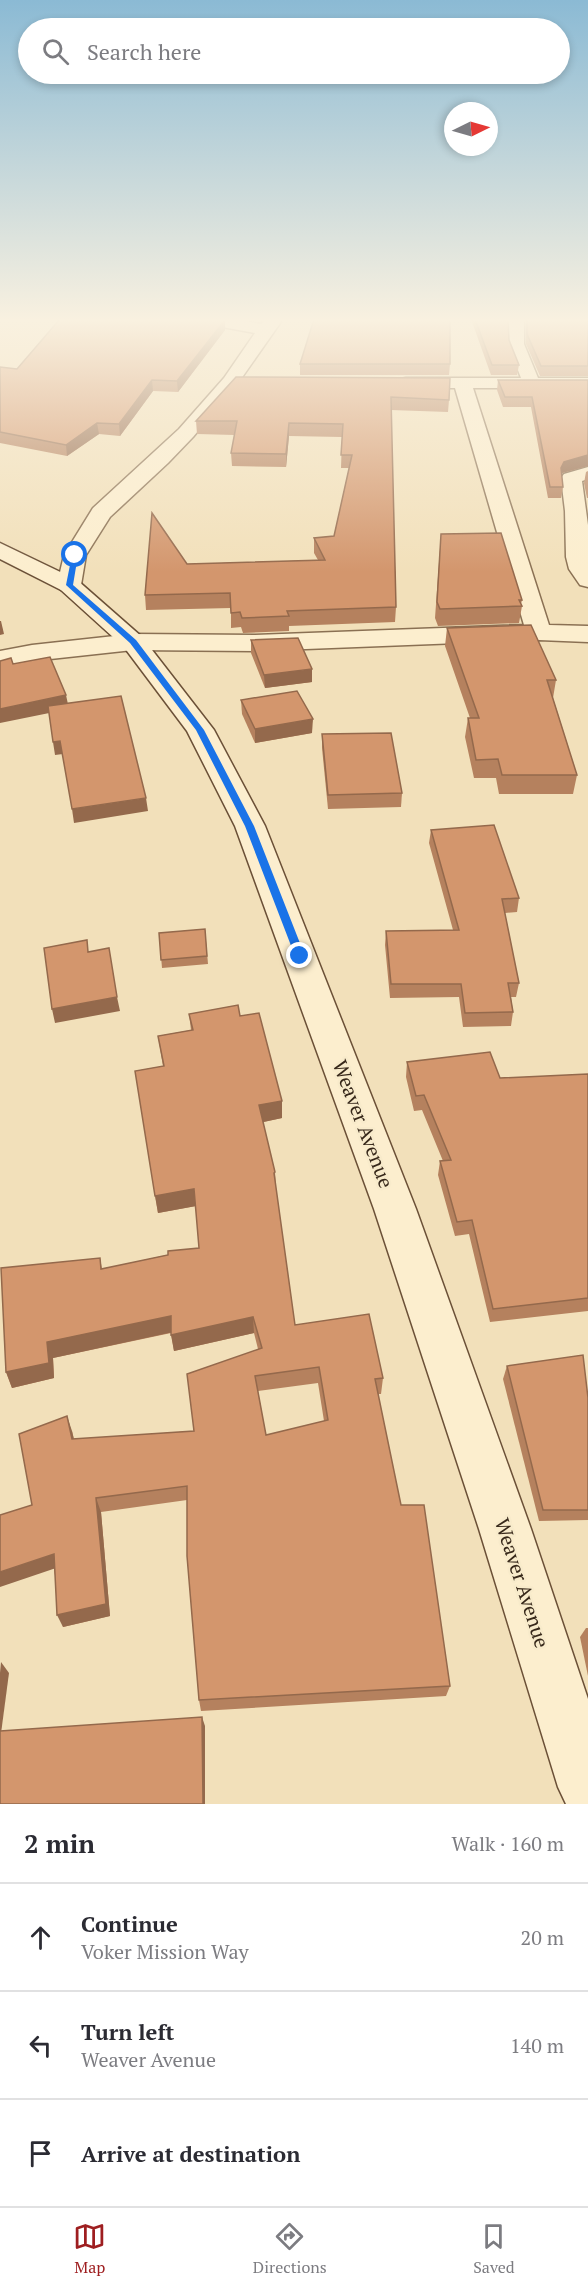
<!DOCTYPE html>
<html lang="en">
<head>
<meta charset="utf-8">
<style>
	body { margin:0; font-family:"PT Serif",serif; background:#f7f7f7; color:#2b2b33 }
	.compass { position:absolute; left:444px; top:102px; width:54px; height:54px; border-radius:50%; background:#fff; box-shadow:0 3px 9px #0003; rotate:85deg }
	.stop { position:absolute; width:18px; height:18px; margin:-14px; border:4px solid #1a73e8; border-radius:50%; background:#fff }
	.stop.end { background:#1a73e8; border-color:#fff; box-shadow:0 2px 6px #0008 }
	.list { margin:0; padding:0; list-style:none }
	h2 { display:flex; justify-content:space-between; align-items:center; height:78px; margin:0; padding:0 24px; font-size:26px }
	h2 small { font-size:20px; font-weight:400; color:#7c7c81 }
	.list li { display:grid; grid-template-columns:39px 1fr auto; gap:18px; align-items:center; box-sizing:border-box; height:108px; padding:0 24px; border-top:2px solid #e1e1e2 }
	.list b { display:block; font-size:22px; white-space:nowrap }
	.list p { margin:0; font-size:20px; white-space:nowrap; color:#7c7c81 }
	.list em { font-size:20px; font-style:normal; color:#7c7c81 }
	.icon { flex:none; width:33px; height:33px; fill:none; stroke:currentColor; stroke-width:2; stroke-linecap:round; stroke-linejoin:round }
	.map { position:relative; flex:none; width:588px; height:1804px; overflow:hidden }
	.search { position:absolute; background:#fff; box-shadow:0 3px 9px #0003; left:18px; right:18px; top:18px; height:66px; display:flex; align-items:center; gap:15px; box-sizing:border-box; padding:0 21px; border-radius:33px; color:#7c7c81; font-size:22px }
	.sheet { height:402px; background:#fff }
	nav { display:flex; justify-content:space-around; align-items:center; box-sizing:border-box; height:84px; border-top:2px solid #e1e1e2; background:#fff; font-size:16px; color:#7c7c81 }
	nav a { display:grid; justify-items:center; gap:3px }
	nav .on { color:#9e1e20 }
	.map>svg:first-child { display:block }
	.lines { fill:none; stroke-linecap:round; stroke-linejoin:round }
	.street-casing { stroke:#8a7053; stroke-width:3 }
	.secondary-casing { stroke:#6b5037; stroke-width:3 }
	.street { fill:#fceece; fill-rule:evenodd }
	.secondary { fill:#fceece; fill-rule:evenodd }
	.wall { fill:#b5815e; fill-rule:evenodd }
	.shaded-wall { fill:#94694c }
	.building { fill:#d3966d; stroke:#94694c; stroke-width:1.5; fill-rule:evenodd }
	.route { fill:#1a73e8 }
	.labels { text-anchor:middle; stroke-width:5; stroke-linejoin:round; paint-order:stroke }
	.near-street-label { font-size:20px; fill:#37281a; stroke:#f8ebcb }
</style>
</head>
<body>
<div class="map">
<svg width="588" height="1804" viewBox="0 0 588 1804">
	<rect width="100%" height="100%" fill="#f2e0ba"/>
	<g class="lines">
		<g class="street-casing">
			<g id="street">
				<path d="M198 319H233L261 324 266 319H283L236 386 193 437 168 463 110 517 86 555 81 585 77 590 69 592 61 590 57 585 64 555 93 508 179 429 224 378 255 333 206 324Z"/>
				<path d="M508 319H524V344L538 378H588V388H473L549 625 588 626V642L539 640 255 651 133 650 32 661 0 667V651L32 645 133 634 255 635 524 625 455 388H406L400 387 397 383 400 379 406 378H521L508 344Z"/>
				<path d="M588 467V479L582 481 588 525V587L580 585 569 569 566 557 565 511 561 478 564 474Z"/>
			</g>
		</g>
		<g class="secondary-casing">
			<path id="secondary" d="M0 543 77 580 142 637 214 730 265 826 416 1209 531 1529 588 1699V1804H566L558 1787 479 1529 374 1209 235 826 187 731 124 647 61 590 0 559Z"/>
		</g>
		<use href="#street" class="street"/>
		<use href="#secondary" class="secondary"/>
	</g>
	<g class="wall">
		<path d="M471 319H508L509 340 519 365 517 375H491Z"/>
		<path d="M526 319H588V376H540L526 344Z"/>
		<path d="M225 320V330L178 392 153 391 120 436 99 434 67 456 0 443V367L17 369Z"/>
		<path d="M300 364H450L449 375H300Z"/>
		<path d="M236 377 449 400 448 412 391 410 396 607 395 622 289 626V631L243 633 241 627 231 628V608L146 610 145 595 187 564 318 560 314 553V538L334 536 349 468H341L342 437 289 436 286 467 232 466 231 453 235 435 197 434 196 421Z"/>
		<path d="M498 380H588V466L562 473 561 474 563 487 561 498H548L531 407H503L497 390Z"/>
		<path d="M588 471V498H587L584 483 586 472Z"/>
		<path d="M441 534 522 600 521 604 522 606 519 623 438 626 435 618Z"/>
		<path d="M447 628 556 680 553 698 577 775 573 794H499L496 778H474L465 737 468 718H470L445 646Z"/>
		<path d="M251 640 312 682 265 688 251 653Z"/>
		<path d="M241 700 312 733 255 743 242 714Z"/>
		<path d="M322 734 402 793 401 807 328 809 322 748Z"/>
		<path d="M431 830 519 898 517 912 505 913 519 983 516 997H511L513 1012 511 1026 463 1027 459 997 390 998 385 945 386 931 453 930 429 843Z"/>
		<path d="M205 929 208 964 162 968 159 933Z"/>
		<path d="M189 1014 240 1016 282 1101V1118L263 1122 275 1172 276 1188 295 1325 383 1378 381 1394H378L401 1505 450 1686 446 1696 201 1711 199 1700 187 1500 101 1512 110 1616 63 1627 54 1569 32 1505 72 1431 74 1439 194 1431 258 1349 254 1333 174 1351 171 1333 53 1358 54 1378 12 1388 6 1372 100 1258 102 1269 199 1248 196 1206 158 1213 135 1071 163 1066 158 1036 191 1030ZM318 1383 324 1421 266 1435 258 1391Z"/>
		<path d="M407 1062 500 1078 588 1074V1311L490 1322 469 1234 455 1236 438 1175 440 1161H443L422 1110 414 1111 406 1077Z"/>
		<path d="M507 1366 588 1398V1520L539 1521 503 1379Z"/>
		<path d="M586 1628H588V1676L580 1637Z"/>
	</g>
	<g class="shaded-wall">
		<path d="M225 320V330L178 392 177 381Z"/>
		<path d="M152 380 153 391 120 436 119 424Z"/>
		<path d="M97 423 99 434 67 456 66 445Z"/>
		<path d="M289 423V436L286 467V454Z"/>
		<path d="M588 455V466L562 473 559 478 561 468 564 462Z"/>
		<path d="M0 621H1L4 634 0 635Z"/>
		<path d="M312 669V682L265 688 264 675Z"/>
		<path d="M66 695 69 709 0 723V709Z"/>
		<path d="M313 719 312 733 255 743V729Z"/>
		<path d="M60 741 63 754 55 755 53 742Z"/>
		<path d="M146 798 148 811 74 823 72 809Z"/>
		<path d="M117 997 120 1011 55 1023 52 1009Z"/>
		<path d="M282 1101V1118L259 1123V1105Z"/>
		<path d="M194 1189 196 1206 158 1213 155 1196Z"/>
		<path d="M171 1316 173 1332 53 1358 54 1378 12 1388 6 1372 47 1342Z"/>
		<path d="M253 1317 254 1333 174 1351 171 1335Z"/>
		<path d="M67 1416 72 1431 77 1454 72 1439Z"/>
		<path d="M96 1498 101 1512 110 1616 63 1627 57 1615Z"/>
		<path d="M54 1554 59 1567 0 1587V1572Z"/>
		<path d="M1 1662 9 1673 0 1741V1673Z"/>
		<path d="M202 1717 205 1726V1804H203Z"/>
	</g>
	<g class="building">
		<path d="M60 319H221L225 320 177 381 152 380 119 424 97 423 66 445 0 432V367L17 369Z"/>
		<path d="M314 319H450V364H300Z"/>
		<path d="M475 319H508L509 340 519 365H492Z"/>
		<path d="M527 319H588V366H541L527 334Z"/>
		<path d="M236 377 450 378 449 400 391 397 396 607 287 611 289 616 242 618 240 612 231 613 230 593 145 595 152 513 187 564 325 560 314 538 334 536 352 455H341L343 424 289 423 286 454 231 453 237 421H196Z"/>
		<path d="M498 380H588V455L564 462 561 468 563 487H550L532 397H505Z"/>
		<path d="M501 533 522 600H519L522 606 440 609 437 602 441 534Z"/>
		<path d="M531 625 556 680H547L577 775H502L498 759 476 760 468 718H479L447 628Z"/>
		<path d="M298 638 312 669 264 675 251 640Z"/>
		<path d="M50 657 66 695 0 709V661L11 658 13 664Z"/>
		<path d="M297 691 313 719 255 729 241 700Z"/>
		<path d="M121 696 146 798 72 809 60 741 53 742 48 706Z"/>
		<path d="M391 733 402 793 328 795 322 734Z"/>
		<path d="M494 825 519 898 502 899 519 983H508L513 1012 465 1013 461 984H391L386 931 459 930 431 830Z"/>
		<path d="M205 929 207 956 161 960 159 933Z"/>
		<path d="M87 940 88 952 109 948 117 997 52 1009 44 948Z"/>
		<path d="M238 1005 240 1016 259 1013 282 1101 259 1105 275 1172 274 1173 295 1325 369 1314 383 1378 375 1379 401 1505H424L450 1686 199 1700 187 1556V1486L96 1498 106 1604 57 1615 54 1554 0 1572V1515L32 1505 19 1434 67 1416 72 1439 194 1431 187 1374 262 1348 253 1317 171 1335V1316L47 1342 49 1363 6 1372 1 1268 100 1258 101 1269 168 1255V1251L199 1248 194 1189 155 1196 135 1071 164 1066 158 1036 193 1030 189 1014ZM319 1367 328 1420 266 1435 255 1376Z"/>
		<path d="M490 1052 500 1078 588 1074V1298L493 1309 472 1220 457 1222 440 1161 451 1160 424 1095 416 1096 407 1062Z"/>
		<path d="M583 1355 588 1398V1510H543L507 1366Z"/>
		<path d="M202 1717 203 1804H0V1731Z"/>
	</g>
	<linearGradient id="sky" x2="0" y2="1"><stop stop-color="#8bbad4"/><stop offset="0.56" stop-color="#f9f1e0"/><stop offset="1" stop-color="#f9f1e0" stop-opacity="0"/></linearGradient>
	<rect width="588" height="572" fill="url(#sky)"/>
	<path class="route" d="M75 553 78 555 73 585 136 640 204 730 254 826 305 956 304 959H297L295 956 245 826 196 730 130 643 66 585 72 555Z"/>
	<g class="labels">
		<g class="near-street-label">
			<text transform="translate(363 1124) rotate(69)" y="7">Weaver Avenue</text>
			<text transform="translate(522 1583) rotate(72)" y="7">Weaver Avenue</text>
		</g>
	</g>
</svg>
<svg class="compass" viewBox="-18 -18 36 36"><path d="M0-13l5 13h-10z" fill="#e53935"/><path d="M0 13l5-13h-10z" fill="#7c7c81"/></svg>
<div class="stop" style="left:75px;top:555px"></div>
<div class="stop end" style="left:300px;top:956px"></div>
<div class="search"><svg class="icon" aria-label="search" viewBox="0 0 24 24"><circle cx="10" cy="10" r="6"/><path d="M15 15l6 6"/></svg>Search here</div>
</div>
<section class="sheet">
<h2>2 min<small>Walk · 160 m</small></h2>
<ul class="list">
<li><svg class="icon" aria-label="ahead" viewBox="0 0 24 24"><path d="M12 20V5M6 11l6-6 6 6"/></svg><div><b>Continue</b><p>Voker Mission Way</p></div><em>20 m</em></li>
<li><svg class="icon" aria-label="left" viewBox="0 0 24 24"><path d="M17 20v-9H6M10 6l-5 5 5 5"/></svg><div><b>Turn left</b><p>Weaver Avenue</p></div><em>140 m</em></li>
<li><svg class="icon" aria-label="arrive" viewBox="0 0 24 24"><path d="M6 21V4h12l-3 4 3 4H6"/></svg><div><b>Arrive at destination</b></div></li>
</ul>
</section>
<nav>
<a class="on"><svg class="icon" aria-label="map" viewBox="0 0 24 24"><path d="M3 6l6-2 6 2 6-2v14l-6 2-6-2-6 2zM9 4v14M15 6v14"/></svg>Map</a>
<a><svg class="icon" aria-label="directions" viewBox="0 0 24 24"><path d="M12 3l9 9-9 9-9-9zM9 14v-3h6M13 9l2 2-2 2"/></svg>Directions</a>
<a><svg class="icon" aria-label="saved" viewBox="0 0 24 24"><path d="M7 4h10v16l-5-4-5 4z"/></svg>Saved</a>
</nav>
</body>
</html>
